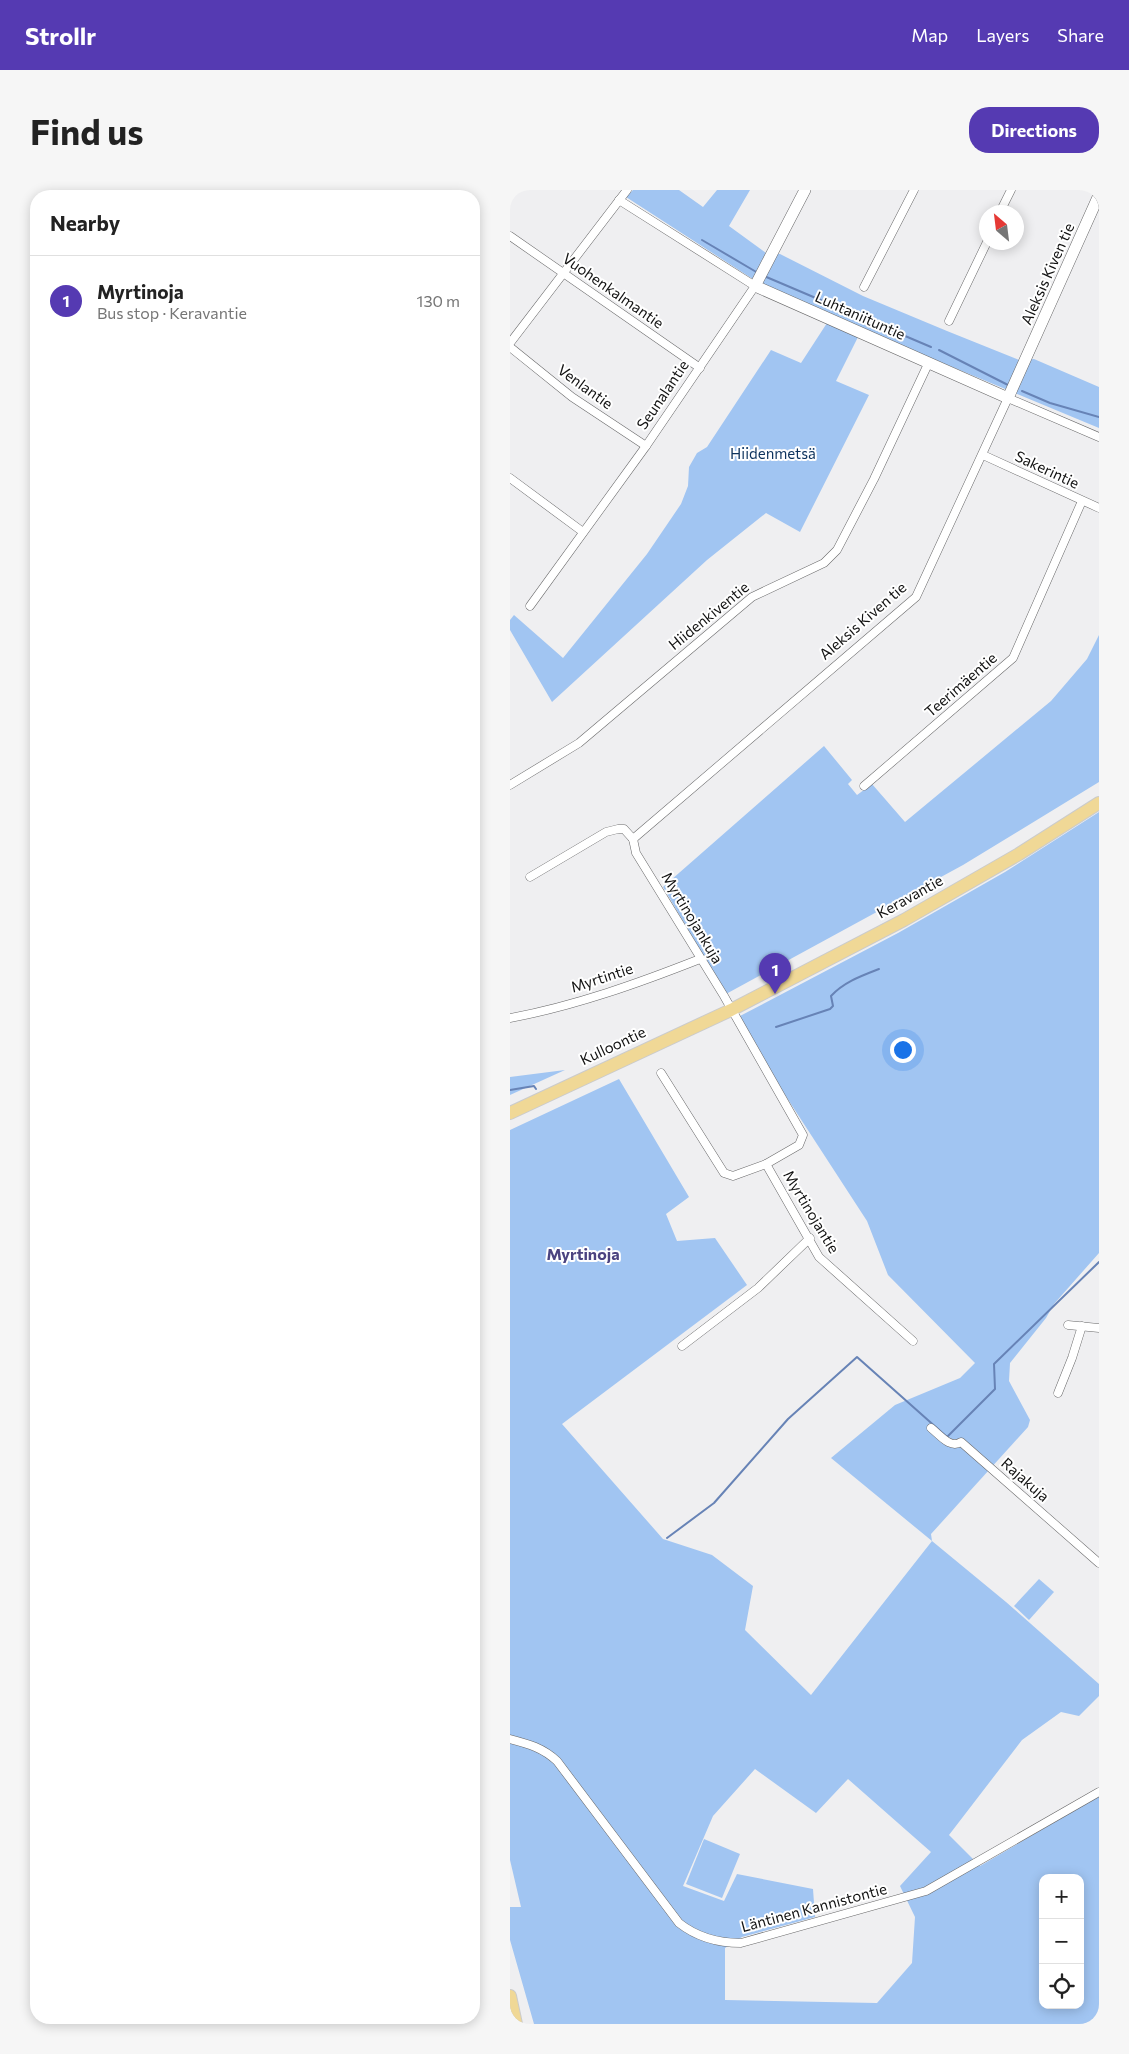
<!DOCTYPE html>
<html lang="en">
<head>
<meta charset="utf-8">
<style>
	body { margin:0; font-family:Commissioner,sans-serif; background:#f6f6f6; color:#222 }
	.controls { position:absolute; right:15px; bottom:15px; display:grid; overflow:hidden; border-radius:10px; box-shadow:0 2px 12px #0003 }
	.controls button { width:45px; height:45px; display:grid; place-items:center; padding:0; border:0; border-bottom:1px solid #e0e0e0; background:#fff; color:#222; font:25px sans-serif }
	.compass { position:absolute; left:469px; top:15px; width:45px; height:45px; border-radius:50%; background:#fff; box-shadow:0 2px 12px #0003; rotate:332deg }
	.you { position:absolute; left:392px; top:859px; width:18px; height:18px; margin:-12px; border:4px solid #fff; border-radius:50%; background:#1a73e8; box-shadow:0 0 0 8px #1a73e833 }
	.badge { display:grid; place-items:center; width:32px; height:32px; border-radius:50%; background:#553ab2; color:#fff; font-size:16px; font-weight:700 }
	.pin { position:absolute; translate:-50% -41px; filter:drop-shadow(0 1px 2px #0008) }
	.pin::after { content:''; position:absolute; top:26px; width:18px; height:15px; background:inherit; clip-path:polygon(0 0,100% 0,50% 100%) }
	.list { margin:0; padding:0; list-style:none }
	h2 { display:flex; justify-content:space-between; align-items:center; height:65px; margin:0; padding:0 20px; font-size:21px }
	h2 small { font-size:16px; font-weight:400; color:#767676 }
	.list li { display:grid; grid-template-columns:32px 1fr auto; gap:15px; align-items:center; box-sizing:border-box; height:90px; padding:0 20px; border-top:1px solid #e0e0e0 }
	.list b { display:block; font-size:19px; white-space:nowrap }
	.list p { margin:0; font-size:16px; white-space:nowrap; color:#767676 }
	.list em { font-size:16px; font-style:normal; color:#767676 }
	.icon { flex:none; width:28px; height:28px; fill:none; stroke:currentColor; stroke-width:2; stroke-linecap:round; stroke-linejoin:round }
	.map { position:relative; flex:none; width:589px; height:1834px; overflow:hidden; border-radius:20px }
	header { display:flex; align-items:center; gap:30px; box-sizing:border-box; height:70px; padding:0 25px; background:#553ab2; color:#fff }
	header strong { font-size:24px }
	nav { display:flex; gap:28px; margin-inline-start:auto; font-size:18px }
	.intro { display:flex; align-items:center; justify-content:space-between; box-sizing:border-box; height:120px; padding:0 30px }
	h1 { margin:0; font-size:35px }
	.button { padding:12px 22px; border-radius:20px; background:#553ab2; color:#fff; font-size:18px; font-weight:700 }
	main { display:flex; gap:30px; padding:0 30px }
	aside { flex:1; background:#fff; border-radius:20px; box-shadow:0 2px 12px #0003 }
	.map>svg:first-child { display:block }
	.green { fill:#a1c5f2; fill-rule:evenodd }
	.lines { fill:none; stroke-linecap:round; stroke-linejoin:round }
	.stream { stroke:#6783b6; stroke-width:2 }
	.street-casing { stroke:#686869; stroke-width:9 }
	.secondary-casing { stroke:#686869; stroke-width:12 }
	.primary-casing { stroke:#cbcbcb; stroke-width:14 }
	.street { stroke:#fff; stroke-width:8 }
	.secondary { stroke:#fff; stroke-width:11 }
	.primary { stroke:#f0d896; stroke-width:12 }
	.labels { text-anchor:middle; stroke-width:4; stroke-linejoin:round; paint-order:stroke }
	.street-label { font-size:15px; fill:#121212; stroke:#fff }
	.park-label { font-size:15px; fill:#0e335d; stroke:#fff }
	.neighbourhood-label { font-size:16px; font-weight:bold; fill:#4b4380; stroke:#fff }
</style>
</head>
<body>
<header>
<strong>Strollr</strong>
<nav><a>Map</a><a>Layers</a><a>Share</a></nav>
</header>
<div class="intro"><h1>Find us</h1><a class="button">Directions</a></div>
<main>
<aside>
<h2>Nearby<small></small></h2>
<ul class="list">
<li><span class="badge">1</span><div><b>Myrtinoja</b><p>Bus stop · Keravantie</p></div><em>130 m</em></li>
</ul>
</aside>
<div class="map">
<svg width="589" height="1834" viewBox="0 0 589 1834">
	<rect width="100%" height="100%" fill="#efeff1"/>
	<g class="green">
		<path d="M123 0H169L193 17 207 0H240L219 36 256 63 270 64 353 106 437 141 509 170 524 169 589 197V238L394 157 255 97 116 7Z"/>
		<path d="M317 133 348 147 326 191 359 205 290 342 256 323 197 370 42 512 0 440V430L4 425 53 468 137 364 171 314 178 296 179 277 187 263 197 257 261 160 291 173Z"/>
		<path d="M589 445V592L453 675 216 804 153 697 314 556 342 590 338 594 347 605 362 594 395 632 541 511 577 469Z"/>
		<path d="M589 622V1063L544 1114 536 1128 500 1173 499 1191 520 1230 518 1237 421 1344 422 1351 496 1412 589 1494V1506L569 1526 551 1522 512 1550 439 1645 470 1676 589 1606V1834H24L0 1750V1717H11L0 1670V940L109 889 179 1007 156 1024 167 1051 205 1048 237 1095 52 1234 153 1349 202 1365 243 1396 235 1440 301 1505 422 1351 321 1268 385 1215 450 1188 465 1173 378 1085 357 1031 229 834 230 826 388 743 495 682ZM245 1579 306 1623 338 1589 421 1662 390 1696 405 1727 402 1773 367 1813 215 1810V1758L232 1747 305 1727 303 1699 227 1684 214 1711 173 1696 203 1626ZM533 1688H570V1815H533Z"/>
		<path d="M55 880 0 905V887Z"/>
		<path d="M529 1389 544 1402 519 1430 504 1416Z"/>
		<path d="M194 1649 230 1664 212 1708 176 1694Z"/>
	</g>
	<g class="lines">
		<g class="stream">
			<path d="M192 50 248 83"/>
			<path d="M254 86 421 157"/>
			<path d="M429 160 498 195"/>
			<path d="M512 201 540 213 589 227"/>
			<path d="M266 837 320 819 323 816 321 806C334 792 351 786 369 779"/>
			<path d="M0 900 24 896 26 899"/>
			<path d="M157 1348 204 1313 278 1229 347 1167 437 1247 485 1199 484 1174 589 1072"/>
		</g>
		<g class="street-casing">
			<g id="street">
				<path d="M490 22 501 0"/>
				<path d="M0 46 190 178"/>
				<path d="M354 97 404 0"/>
				<path d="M439 131 477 52"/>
				<path d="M0 153 117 0"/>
				<path d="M0 157 62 207 136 256"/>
				<path d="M473 265 589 318"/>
				<path d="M0 288 73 342"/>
				<path d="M20 416 136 256 245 96 109 10"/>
				<path d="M0 595 69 553 242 407 314 373 327 360 364 289 419 172"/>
				<path d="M354 596 503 468 572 311"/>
				<path d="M123 649 406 407 498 208 589 247"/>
				<path d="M123 649 126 663 214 806 293 945 289 955 256 974 309 1067 403 1151"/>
				<path d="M20 687 96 642 108 639H114L123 649"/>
				<path d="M0 828C65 816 129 793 190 769"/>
				<path d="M151 883 214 983 223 986 256 974"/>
				<path d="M558 1135 589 1138"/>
				<path d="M172 1156 248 1098 300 1048"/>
				<path d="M548 1203 562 1168 572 1136"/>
				<path d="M421 1238C430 1245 440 1259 451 1252L589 1373"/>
				<path d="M0 1549C19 1554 33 1558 47 1571L169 1733C188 1748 208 1753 231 1753L416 1701 589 1602"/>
			</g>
		</g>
		<g class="secondary-casing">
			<path id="secondary" d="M295 0 245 96 498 208 589 5"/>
		</g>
		<g class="primary-casing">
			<g id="primary">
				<path d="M0 923 221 820 394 730 509 664 589 613"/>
				<path d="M0 1806 6 1834"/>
			</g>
		</g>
		<use href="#street" class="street"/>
		<use href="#secondary" class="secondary"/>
		<use href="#primary" class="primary"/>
	</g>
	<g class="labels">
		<g class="street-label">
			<text transform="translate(538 84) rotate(-66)" y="5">Aleksis Kiven tie</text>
			<text transform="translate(103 101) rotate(35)" y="5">Vuohenkalmantie</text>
			<text transform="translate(350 126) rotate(24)" y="5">Luhtaniituntie</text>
			<text transform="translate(75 197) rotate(36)" y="5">Venlantie</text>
			<text transform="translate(153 205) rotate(-56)" y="5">Seunalantie</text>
			<text transform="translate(537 280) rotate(25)" y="5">Sakerintie</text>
			<text transform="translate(199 426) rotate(-39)" y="5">Hiidenkiventie</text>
			<text transform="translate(353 431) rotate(-41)" y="5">Aleksis Kiven tie</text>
			<text transform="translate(451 495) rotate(-41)" y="5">Teerimäentie</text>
			<text transform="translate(400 707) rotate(-29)" y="5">Keravantie</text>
			<text transform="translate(182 728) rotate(59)" y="5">Myrtinojankuja</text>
			<text transform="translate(92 788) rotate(-18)" y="5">Myrtintie</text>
			<text transform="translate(103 856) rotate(-25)" y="5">Kulloontie</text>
			<text transform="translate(301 1022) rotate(59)" y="5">Myrtinojantie</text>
			<text transform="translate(515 1290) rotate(41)" y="5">Rajakuja</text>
			<text transform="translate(304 1718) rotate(-15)" y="5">Läntinen Kannistontie</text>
		</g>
		<g class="park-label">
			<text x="263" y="269">Hiidenmetsä</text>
		</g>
		<g class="neighbourhood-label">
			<text x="73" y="1070">Myrtinoja</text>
		</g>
	</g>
</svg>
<div class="controls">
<button>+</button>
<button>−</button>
<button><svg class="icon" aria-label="locate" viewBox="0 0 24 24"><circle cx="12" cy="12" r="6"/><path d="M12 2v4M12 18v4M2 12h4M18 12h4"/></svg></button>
</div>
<svg class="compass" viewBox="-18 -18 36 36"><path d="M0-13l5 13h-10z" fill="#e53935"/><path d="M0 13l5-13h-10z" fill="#767676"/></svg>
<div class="you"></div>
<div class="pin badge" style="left:265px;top:804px">1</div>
</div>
</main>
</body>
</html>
